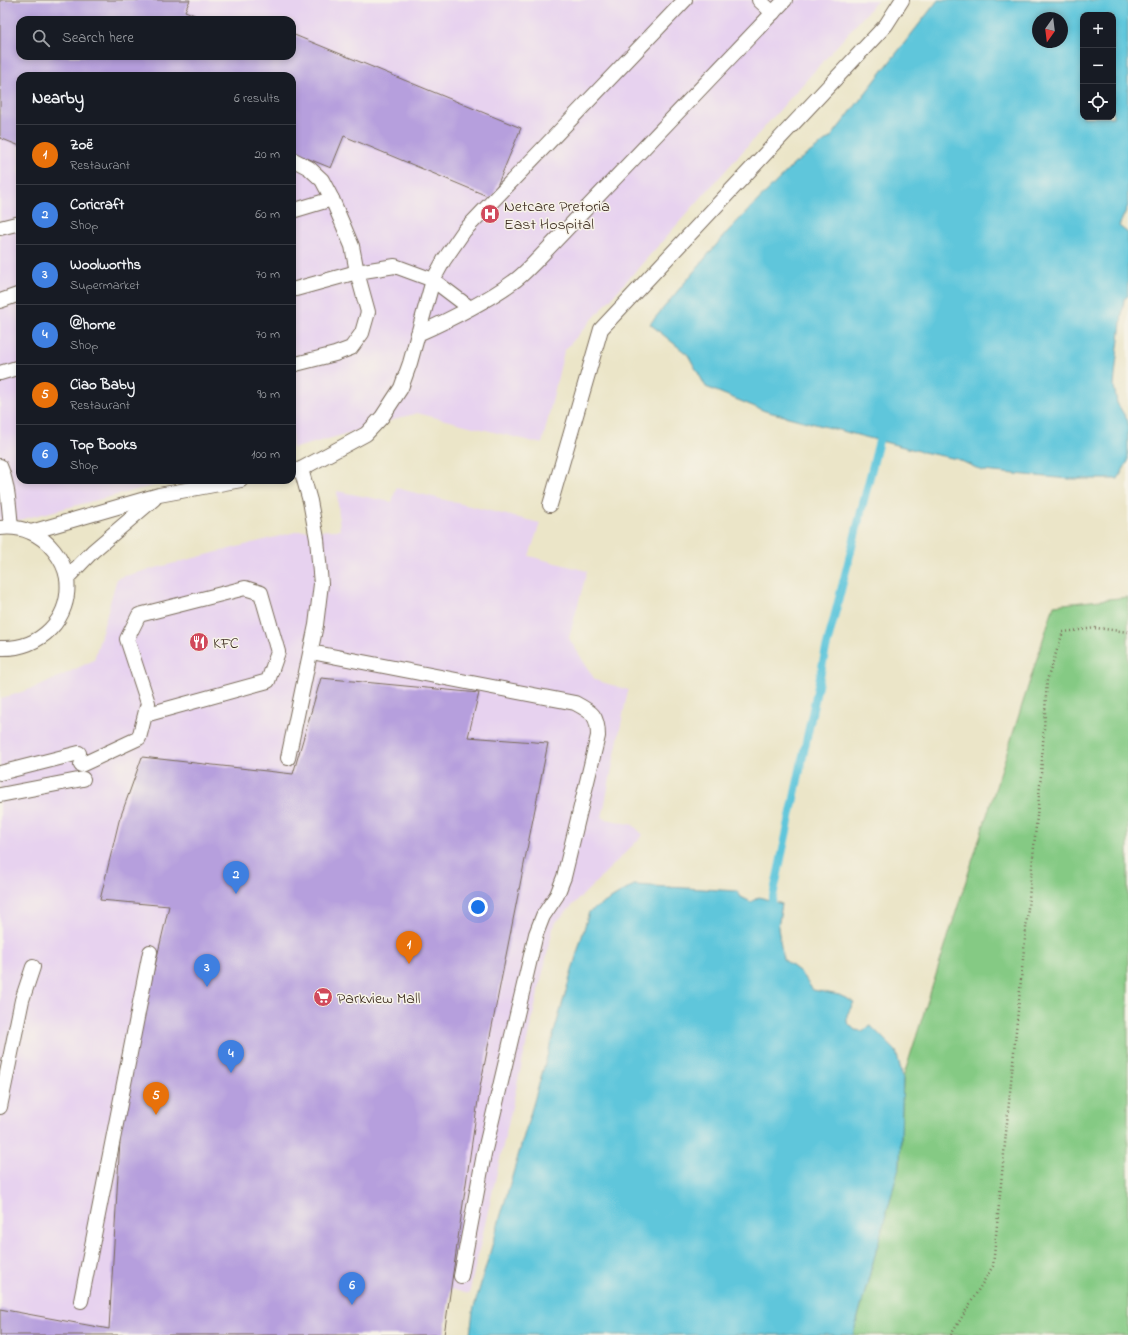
<!DOCTYPE html>
<html lang="en">
<head>
<meta charset="utf-8">
<style>
	body { margin:0; font-family:"Indie Flower",sans-serif; background:#242831; color:#f1f3f6 }
	.controls { position:absolute; right:12px; top:12px; display:grid; overflow:hidden; border-radius:8px; box-shadow:0 2px 6px #0003 }
	.controls button { width:36px; height:36px; display:grid; place-items:center; padding:0; border:0; border-bottom:1px solid #363941; background:#171b24; color:#f1f3f6; font:20px sans-serif }
	.compass { position:absolute; left:1032px; top:12px; width:36px; height:36px; border-radius:50%; background:#171b24; box-shadow:0 2px 6px #0003; rotate:194deg }
	.you { position:absolute; left:478px; top:907px; width:14px; height:14px; margin:-10px; border:3px solid #fff; border-radius:50%; background:#1a73e8; box-shadow:0 0 0 6px #1a73e833 }
	.badge { display:grid; place-items:center; width:26px; height:26px; border-radius:50%; background:#8c9099; color:#fff; font-size:13px; font-weight:700 }
	.pin { position:absolute; translate:-50% -33px; filter:drop-shadow(0 1px 2px #0008) }
	.pin::after { content:''; position:absolute; top:21px; width:14px; height:12px; background:inherit; clip-path:polygon(0 0,100% 0,50% 100%) }
	.list { margin:0; padding:0; list-style:none }
	h2 { display:flex; justify-content:space-between; align-items:center; height:52px; margin:0; padding:0 16px; font-size:17px }
	h2 small { font-size:13px; font-weight:400; color:#9ea1a6 }
	.list li { display:grid; grid-template-columns:26px 1fr auto; gap:12px; align-items:center; box-sizing:border-box; height:60px; padding:0 16px; border-top:1px solid #363941 }
	.list b { display:block; font-size:15px; white-space:nowrap }
	.list p { margin:0; font-size:13px; white-space:nowrap; color:#9ea1a6 }
	.list em { font-size:13px; font-style:normal; color:#9ea1a6 }
	.icon { flex:none; width:22px; height:22px; fill:none; stroke:currentColor; stroke-width:2; stroke-linecap:round; stroke-linejoin:round }
	.map { position:relative; flex:none; width:1128px; height:1335px; overflow:hidden }
	.search { position:absolute; background:#171b24; box-shadow:0 2px 6px #0003; left:16px; top:16px; width:280px; height:44px; display:flex; align-items:center; gap:10px; box-sizing:border-box; padding:0 14px; border-radius:12px; color:#9ea1a6; font-size:15px }
	.panel { position:absolute; background:#171b24; box-shadow:0 2px 6px #0003; left:16px; top:72px; width:280px; height:412px; border-radius:12px }
	.map>svg:first-child { display:block }
	.built { fill:#e7d2ef; fill-rule:evenodd }
	.green { fill:#85ca84; stroke:#607a51 }
	.water { fill:#5ec6db; stroke:#4c787c; fill-rule:evenodd }
	.lines { fill:none; stroke-linecap:round; stroke-linejoin:round }
	.stream { stroke:#5ec6db; stroke-width:8 }
	.building { fill:#b69fdd }
	.service-casing { stroke:#796b5a; stroke-width:16 }
	.path { stroke:#796b5a; stroke-width:2.5; stroke-dasharray:1 3; stroke-linecap:butt }
	.service { stroke:#fff; stroke-width:14 }
	.labels { text-anchor:middle; stroke-width:3; stroke-linejoin:round; paint-order:stroke }
	.poi-label { font-size:16px; fill:#3b2a1e; stroke:#f7f3e8; text-anchor:start }
</style>
</head>
<body>
<div class="map">
<svg width="1128" height="1335" viewBox="0 0 1128 1335">
	<rect width="100%" height="100%" fill="#f7f3e8"/>
	<filter id="ink" filterUnits="userSpaceOnUse"><feTurbulence type="fractalNoise" baseFrequency=".025" numOctaves="2"/><feDisplacementMap in="SourceGraphic" scale="8" xChannelSelector="R" yChannelSelector="G"/><feConvolveMatrix kernelMatrix="1 2 1 2 8 2 1 2 1" color-interpolation-filters="sRGB"/></filter>
	<filter id="wash" filterUnits="userSpaceOnUse"><feTurbulence type="fractalNoise" baseFrequency=".012" numOctaves="4" result="noise"/><feDisplacementMap in="SourceGraphic" scale="16" xChannelSelector="R" yChannelSelector="G"/><feGaussianBlur stdDeviation="0.9" result="paint"/><feColorMatrix in="noise" values="0 0 0 0 0 0 0 0 0 0 0 0 0 0 0 0 0 1.4 0 .05"/><feComposite in="paint" operator="in"/></filter>
	<g filter="url(#wash)">
		<rect width="100%" height="100%" fill="#ebe5c8"/>
		<g class="built">
			<path d="M0 0H878L564 351 542 444 417 413 353 432 292 449V76H20V480H175L0 525ZM20 20H292V56H20Z"/>
			<path d="M396 488 540 523 529 556 587 571 569 638 595 680 628 690 602 818 633 825 643 835 554 924 469 1294 451 1289 444 1335H0V699L40 686 94 660 117 578 299 531 340 530 337 491 392 502Z"/>
		</g>
		<path class="green" d="M1128 597V1335H853L900 1164 903 1078 1054 605Z"/>
		<g class="water">
			<path d="M938 0H1128V206L1119 226 1128 233V296L1124 299 1117 356 1114 386 1117 403 1128 421V461L1118 479H1069L983 471 957 459 923 452 765 411 706 387 688 355 650 324 727 232 794 164 831 137ZM1083 15H1113V117H1083ZM1038 18H1062V42H1038Z"/>
			<path d="M634 885 737 891 741 897 751 902 759 897 782 904 778 928 783 959 799 971 813 990 839 995 854 1002 847 1015V1022L855 1030 862 1031 871 1026 896 1051 903 1078 900 1164 853 1335H470L473 1311 589 912Z"/>
		</g>
		<g class="lines">
			<path class="stream" d="M772 901 825 653 879 441"/>
		</g>
		<g id="blocks">
			<g class="building">
				<path d="M0 0H190L185 11 206 20H20V56H292V34L521 128 492 198 344 136 331 168 292 152V76H20V146L0 138Z"/>
				<path d="M321 678 479 693 468 737 548 743 480 1087 444 1335H0V1309L109 1329 122 1105 169 906 100 900 119 821 142 757 293 774Z"/>
			</g>
		</g>
	</g>
	<g filter="url(#ink)">
		<use href="#blocks" fill-opacity="0" stroke="#796b5a" stroke-width="1"/>
		<g class="lines">
			<g class="service-casing">
				<g id="service">
					<path d="M759 0 773 13"/>
					<path d="M292 159 309 168 322 180 332 199 352 246 357 272 395 266 433 280 470 308"/>
					<path d="M292 211 332 199"/>
					<path d="M0 228 20 223"/>
					<path d="M292 290 357 272 368 312 362 333 351 348 335 354 292 365"/>
					<path d="M0 301 20 294"/>
					<path d="M418 334C451 319 484 303 513 282 522 276 530 267 538 259L785 0"/>
					<path d="M0 373 20 367"/>
					<path d="M0 466C8 484 9 507 11 527"/>
					<path d="M292 471 301 469 366 434 382 417 401 388 410 363 433 280 444 260 464 231 685 0"/>
					<path d="M550 505 601 329 886 25 902 0"/>
					<path d="M0 528C10 527 21 528 30 532 48 539 64 560 67 578 72 619 40 650 0 648"/>
					<path d="M31 532 159 495 241 480"/>
					<path d="M67 578 93 551 154 499"/>
					<path d="M311 652 575 703C592 712 598 715 598 736L564 877 557 895 543 916 536 934 484 1154 461 1276"/>
					<path d="M288 758 316 625 321 584 317 539 310 501 301 469"/>
					<path d="M81 765 139 738 148 703 127 639 139 615 245 588 261 593 278 652 268 681 145 715"/>
					<path d="M0 773 79 753"/>
					<path d="M0 795 83 779"/>
					<path d="M0 1107 22 1000 33 967"/>
					<path d="M81 1301 150 952"/>
				</g>
			</g>
			<path class="path" d="M951 1335 993 1266 1041 775 1047 680 1063 632 1096 628 1128 632"/>
			<use href="#service" class="service"/>
		</g>
	</g>
	<defs>
		<g id="hospital-disc" transform="scale(1)"><circle r="9.5" fill="#d1495b" stroke="#f7f3e8"/><path d="M-5-5h3v3.5h4V-5h3V5h-3V1.5h-4V5h-3Z" fill="#fff"/></g>
		<g id="restaurant-disc" transform="scale(1)"><circle r="9.5" fill="#d1495b" stroke="#f7f3e8"/><path d="M-5-6h1v4h1v-4h1v4h1v-4h1v5L-1.5 .5V6h-2V.5L-5-1ZM5-6V6H3V1.5H1.5Q1.5-4 5-6Z" fill="#fff"/></g>
		<g id="supermarket-disc" transform="scale(1)"><circle r="9.5" fill="#d1495b" stroke="#f7f3e8"/><path d="M-6-5.5h2.5l.6 2H6L4.5 2H-2.5L-4.4-4H-6ZM-1.5 3.2a1.3 1.3 0 1 0 .1 0ZM3 3.2a1.3 1.3 0 1 0 .1 0Z" fill="#fff"/></g>
	</defs>
	<g fill-rule="evenodd">
		<use href="#hospital-disc" x="490" y="214"/>
		<use href="#restaurant-disc" x="199" y="642"/>
		<use href="#supermarket-disc" x="323" y="997"/>
	</g>
	<g class="labels">
		<g class="poi-label">
			<text x="504" y="211">Netcare Pretoria<tspan x="504" dy="18">East Hospital</tspan></text>
			<text x="213" y="648">KFC</text>
			<text x="337" y="1003">Parkview Mall</text>
		</g>
	</g>
</svg>
<div class="controls">
<button>+</button>
<button>−</button>
<button><svg class="icon" aria-label="locate" viewBox="0 0 24 24"><circle cx="12" cy="12" r="6"/><path d="M12 2v4M12 18v4M2 12h4M18 12h4"/></svg></button>
</div>
<svg class="compass" viewBox="-18 -18 36 36"><path d="M0-13l5 13h-10z" fill="#e53935"/><path d="M0 13l5-13h-10z" fill="#9ea1a6"/></svg>
<div class="you"></div>
<div class="pin badge" style="left:409px;top:964px;background:#e8710a">1</div>
<div class="pin badge" style="left:236px;top:894px;background:#3f7fe0">2</div>
<div class="pin badge" style="left:207px;top:987px;background:#3f7fe0">3</div>
<div class="pin badge" style="left:231px;top:1073px;background:#3f7fe0">4</div>
<div class="pin badge" style="left:156px;top:1115px;background:#e8710a">5</div>
<div class="pin badge" style="left:352px;top:1305px;background:#3f7fe0">6</div>
<div class="search"><svg class="icon" aria-label="search" viewBox="0 0 24 24"><circle cx="10" cy="10" r="6"/><path d="M15 15l6 6"/></svg>Search here</div>
<section class="panel">
<h2>Nearby<small>6 results</small></h2>
<ul class="list">
<li><span class="badge" style="background:#e8710a">1</span><div><b>Zoë</b><p>Restaurant</p></div><em>20 m</em></li>
<li><span class="badge" style="background:#3f7fe0">2</span><div><b>Coricraft</b><p>Shop</p></div><em>60 m</em></li>
<li><span class="badge" style="background:#3f7fe0">3</span><div><b>Woolworths</b><p>Supermarket</p></div><em>70 m</em></li>
<li><span class="badge" style="background:#3f7fe0">4</span><div><b>@home</b><p>Shop</p></div><em>70 m</em></li>
<li><span class="badge" style="background:#e8710a">5</span><div><b>Ciao Baby</b><p>Restaurant</p></div><em>90 m</em></li>
<li><span class="badge" style="background:#3f7fe0">6</span><div><b>Top Books</b><p>Shop</p></div><em>100 m</em></li>
</ul>
</section>
</div>
</body>
</html>
